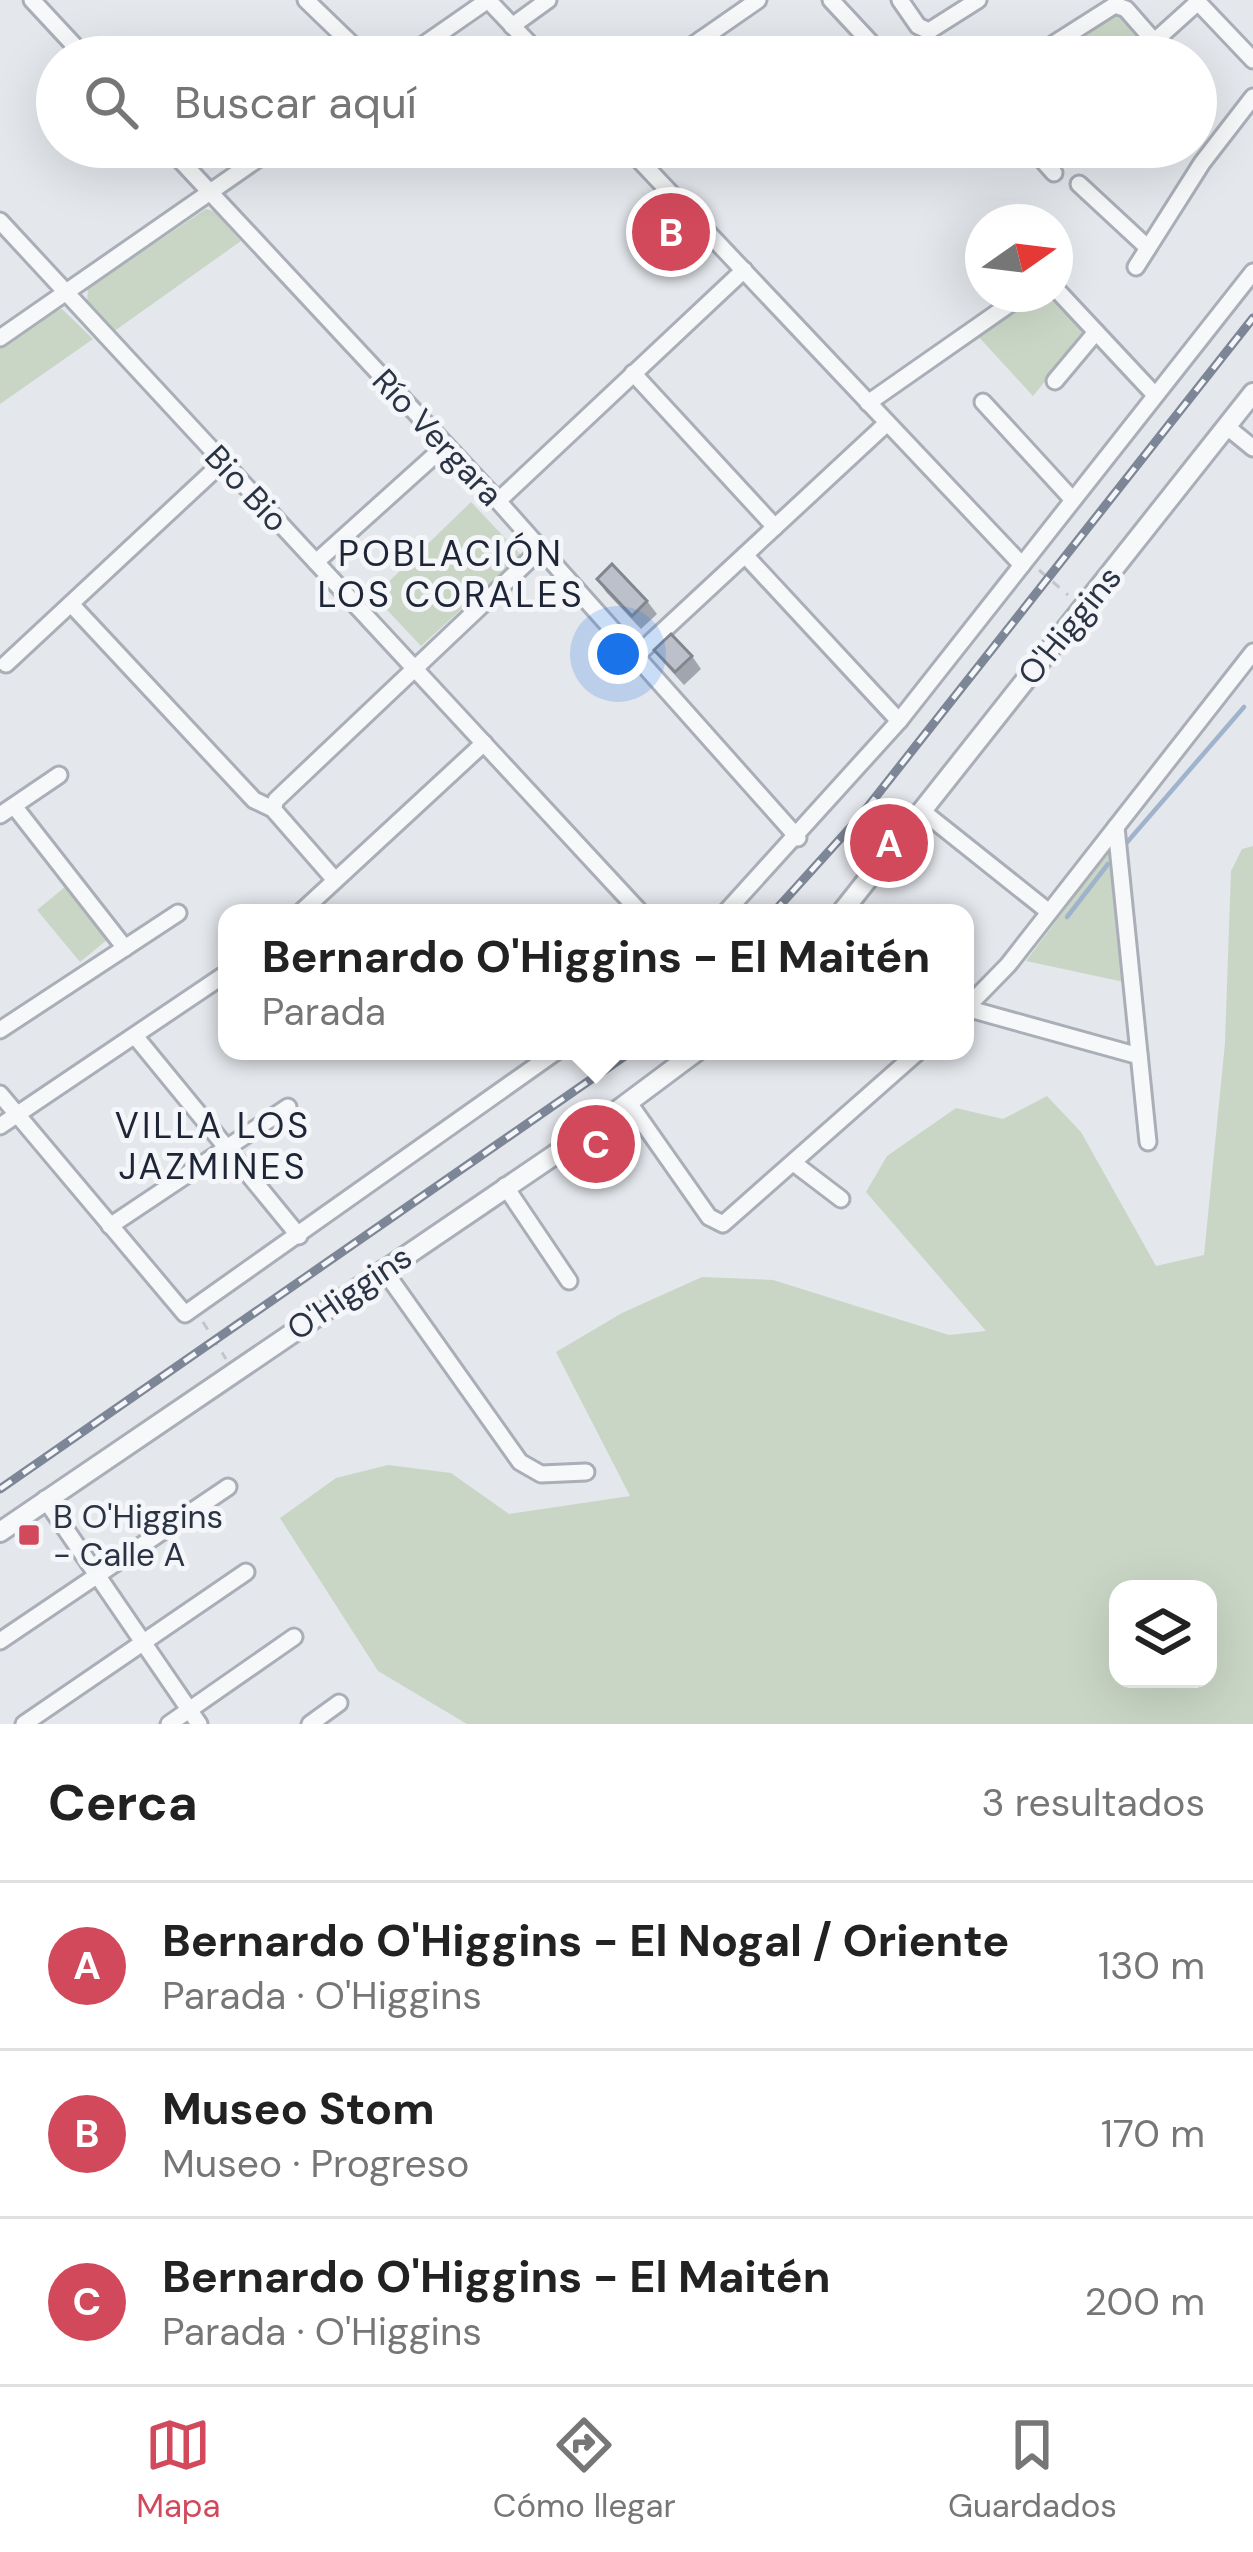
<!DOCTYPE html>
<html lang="es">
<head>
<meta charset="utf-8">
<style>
	body { margin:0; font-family:"DM Sans",sans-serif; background:#f6f6f6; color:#222 }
	.controls { position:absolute; right:36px; bottom:36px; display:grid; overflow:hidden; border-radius:24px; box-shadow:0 12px 48px #0002 }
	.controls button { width:108px; height:108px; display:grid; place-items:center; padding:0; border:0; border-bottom:3px solid #e0e0e0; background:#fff; color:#222; font:60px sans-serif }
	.compass { position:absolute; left:965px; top:204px; width:108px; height:108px; border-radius:50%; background:#fff; box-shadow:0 12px 48px #0002; rotate:76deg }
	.you { position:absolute; left:618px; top:654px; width:42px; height:42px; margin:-30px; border:9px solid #fff; border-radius:50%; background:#1a73e8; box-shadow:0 0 0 18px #1a73e833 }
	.badge { display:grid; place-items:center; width:78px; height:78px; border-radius:50%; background:#d1495b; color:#fff; font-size:39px; font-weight:700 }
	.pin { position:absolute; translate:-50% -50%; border:6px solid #fff; box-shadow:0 3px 12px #0006 }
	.popup { position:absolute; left:218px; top:904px; width:756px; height:156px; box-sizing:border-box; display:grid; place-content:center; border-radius:24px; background:#fff; filter:drop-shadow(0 3px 9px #0005); font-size:39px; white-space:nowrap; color:#767676 }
	.popup b { font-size:45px; color:#222 }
	.popup::after { content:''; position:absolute; left:50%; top:100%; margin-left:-24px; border:24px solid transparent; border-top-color:#fff }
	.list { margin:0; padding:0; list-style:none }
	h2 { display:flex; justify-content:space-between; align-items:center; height:156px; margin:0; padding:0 48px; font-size:51px }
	h2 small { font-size:39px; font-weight:400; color:#767676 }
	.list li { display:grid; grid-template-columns:78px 1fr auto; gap:36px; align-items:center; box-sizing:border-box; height:168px; padding:0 48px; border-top:3px solid #e0e0e0 }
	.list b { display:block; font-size:45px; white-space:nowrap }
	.list p { margin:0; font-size:39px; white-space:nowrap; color:#767676 }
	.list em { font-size:39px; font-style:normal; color:#767676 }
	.icon { flex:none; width:66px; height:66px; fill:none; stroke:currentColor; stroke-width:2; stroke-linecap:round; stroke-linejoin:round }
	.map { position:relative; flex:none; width:1253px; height:1724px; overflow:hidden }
	.search { position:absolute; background:#fff; box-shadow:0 12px 48px #0002; left:36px; right:36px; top:36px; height:132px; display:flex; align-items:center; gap:30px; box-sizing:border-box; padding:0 42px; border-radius:66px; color:#767676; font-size:45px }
	.sheet { height:660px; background:#fff }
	nav { display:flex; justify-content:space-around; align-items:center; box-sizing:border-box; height:168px; border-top:3px solid #e0e0e0; background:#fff; font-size:33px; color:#767676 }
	nav a { display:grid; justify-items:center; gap:6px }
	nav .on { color:#d1495b }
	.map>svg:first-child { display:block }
	.green { fill:#c9d6c5; fill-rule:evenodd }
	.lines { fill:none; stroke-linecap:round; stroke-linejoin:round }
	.stream { stroke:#9fb4cc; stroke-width:4.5 }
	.minor-casing { stroke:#a9aeb7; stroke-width:21 }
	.tertiary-casing { stroke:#a9aeb7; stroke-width:24 }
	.path { stroke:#c2c5cb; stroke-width:3; stroke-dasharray:9 9; stroke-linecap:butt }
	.minor { stroke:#f7f8fa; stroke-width:15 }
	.tertiary { stroke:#f7f8fa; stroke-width:18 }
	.rail-casing { stroke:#7d8696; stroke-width:9 }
	.rail { stroke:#f4f6f9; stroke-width:4.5; stroke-dasharray:14; stroke-linecap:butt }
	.wall { fill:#a1a5ae }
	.building { fill:#bbc0ca; stroke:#83868d; stroke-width:3 }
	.poi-dot { fill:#d1495b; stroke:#f4f6f9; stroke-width:4.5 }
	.labels { text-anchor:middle; stroke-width:10; stroke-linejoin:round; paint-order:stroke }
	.street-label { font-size:33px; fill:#2b3445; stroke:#f4f6f9 }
	.poi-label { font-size:33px; fill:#2b3445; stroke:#f4f6f9; text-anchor:start }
	.neighbourhood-label { font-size:36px; letter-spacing:3px; fill:#1d2536; stroke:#f4f6f9 }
</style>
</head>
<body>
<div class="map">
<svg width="1253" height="1724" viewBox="0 0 1253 1724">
	<rect width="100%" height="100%" fill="#e4e7ec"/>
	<g class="green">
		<path d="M1112 14C1127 16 1142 32 1140 47L1130 57H1052Z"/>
		<path d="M206 209 216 212 241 241 113 332 87 302 88 288Z"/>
		<path d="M1030 294H1054L1086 332 1033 396 977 335Z"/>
		<path d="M62 309 93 339 0 404V347L47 313Z"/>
		<path d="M471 502 521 555 421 646 374 596Z"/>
		<path d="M1253 846V1724H467L378 1671 280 1518 336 1478 388 1465 451 1473 509 1514 630 1496 556 1352 622 1313 702 1277 773 1280 949 1335 986 1331 866 1192 887 1156 956 1108 1003 1119 1047 1096 1081 1132 1156 1266 1204 1255 1225 1043 1231 871 1242 849ZM1118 1589H1208V1679H1118Z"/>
		<path d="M1109 851 1114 855 1124 982 1026 961Z"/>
		<path d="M65 887 108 939 80 962 37 910Z"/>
	</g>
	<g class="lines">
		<g class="stream">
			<path d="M1123 847 1244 707"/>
			<path d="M1067 917 1108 864"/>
		</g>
		<g class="minor-casing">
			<g id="minor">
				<path d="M32 0 85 57"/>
				<path d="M306 0 365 57"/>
				<path d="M488 0 542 57"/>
				<path d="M831 0 884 57"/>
				<path d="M900 0 918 26 929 31 978 0"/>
				<path d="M1196 0 1253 60"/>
				<path d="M512 26 548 0"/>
				<path d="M702 39 719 57"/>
				<path d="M406 57 488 0"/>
				<path d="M676 57 758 0"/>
				<path d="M1033 57 1115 5 1126 9 1154 41"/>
				<path d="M1137 57 1198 2"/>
				<path d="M168 147 498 501 798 838"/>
				<path d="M627 147 1022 565"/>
				<path d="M803 147 806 150"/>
				<path d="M1031 147 1054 173"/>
				<path d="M1079 184 1148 248"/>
				<path d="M0 221 641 913"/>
				<path d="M1136 267 1202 163 1253 97"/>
				<path d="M1055 288 1155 395"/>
				<path d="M0 338 275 147"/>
				<path d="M633 373 775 527"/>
				<path d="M1055 381 1096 332"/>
				<path d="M983 402 1073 500"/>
				<path d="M868 403 1024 294"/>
				<path d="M1226 426 1253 448"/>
				<path d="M498 501 744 270"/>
				<path d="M745 555 899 721"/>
				<path d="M316 562 446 445"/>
				<path d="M71 604 254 800 273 809 335 880"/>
				<path d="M636 656 887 423"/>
				<path d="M6 664 223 462"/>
				<path d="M14 806 125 948"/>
				<path d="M273 809 276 800 541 549"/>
				<path d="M921 810 1049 912"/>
				<path d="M0 815 59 775"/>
				<path d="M1116 827 1148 1142"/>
				<path d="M300 913 484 743"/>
				<path d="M725 913 899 721 1253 272"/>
				<path d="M966 1008 1139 1056"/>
				<path d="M965 1009 1008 965 1253 652"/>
				<path d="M0 1030 178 913"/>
				<path d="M135 1036 299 1236"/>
				<path d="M0 1094 185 1314 557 1051"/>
				<path d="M629 1103 709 1217 723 1224 919 1051"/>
				<path d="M0 1126 227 973"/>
				<path d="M795 1164 841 1199"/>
				<path d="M505 1186 569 1281"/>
				<path d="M110 1226 288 1107"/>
				<path d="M383 1269 520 1462 541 1474 586 1472"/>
				<path d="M45 1499 199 1724"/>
				<path d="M0 1641 228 1487"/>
				<path d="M24 1724 246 1572"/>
				<path d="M169 1724 294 1637"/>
				<path d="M310 1724 339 1703"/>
			</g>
		</g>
		<g class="tertiary-casing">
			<g id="tertiary">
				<path d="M841 913 1253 393"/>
				<path d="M0 1532 594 1128 697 1051"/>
			</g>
		</g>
		<g class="path">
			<path d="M1039 570 1068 595"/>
			<path d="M203 1322 226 1359"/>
		</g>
		<use href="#minor" class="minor"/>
		<use href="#tertiary" class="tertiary"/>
		<g class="rail-casing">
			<g id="rail">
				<path d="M773 913 859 818 1253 318"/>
				<path d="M0 1489 632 1051"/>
			</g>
		</g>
		<use href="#rail" class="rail"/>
	</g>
	<g class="wall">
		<path d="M597 579 647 601 657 614 641 629 606 592Z"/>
		<path d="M654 650 692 656 701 669 684 685 664 663Z"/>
	</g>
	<g class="building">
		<path d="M612 564 647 601 632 616 597 579Z"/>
		<path d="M671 634 692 656 675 672 654 650Z"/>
	</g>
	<rect class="poi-dot" x="17" y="1523" width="24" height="24" rx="6"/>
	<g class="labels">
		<g class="street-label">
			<text transform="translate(438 437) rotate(47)" y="12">Río Vergara</text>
			<text transform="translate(247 488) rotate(47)" y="12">Bio Bio</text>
			<text transform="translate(1069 625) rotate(-51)" y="12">O'Higgins</text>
			<text transform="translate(349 1292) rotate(-34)" y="12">O'Higgins</text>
		</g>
		<g class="poi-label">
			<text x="53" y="1528">B O'Higgins<tspan x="53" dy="38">- Calle A</tspan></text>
		</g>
		<g class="neighbourhood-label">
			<text x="451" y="566">POBLACIÓN<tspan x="451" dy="41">LOS CORALES</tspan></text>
			<text x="213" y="1138">VILLA LOS<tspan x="213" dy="41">JAZMINES</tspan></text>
		</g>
	</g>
</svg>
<div class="controls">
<button><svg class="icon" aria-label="layers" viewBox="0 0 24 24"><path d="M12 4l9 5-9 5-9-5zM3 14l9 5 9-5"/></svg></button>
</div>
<svg class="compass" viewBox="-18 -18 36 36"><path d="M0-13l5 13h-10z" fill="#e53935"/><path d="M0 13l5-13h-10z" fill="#767676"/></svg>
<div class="you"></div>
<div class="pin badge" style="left:889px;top:843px">A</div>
<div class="pin badge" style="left:671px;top:232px">B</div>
<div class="pin badge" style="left:596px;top:1144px">C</div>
<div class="popup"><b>Bernardo O'Higgins - El Maitén</b>Parada</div>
<div class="search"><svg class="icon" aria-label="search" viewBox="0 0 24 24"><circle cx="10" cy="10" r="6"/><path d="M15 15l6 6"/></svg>Buscar aquí</div>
</div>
<section class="sheet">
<h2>Cerca<small>3 resultados</small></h2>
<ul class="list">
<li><span class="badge">A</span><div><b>Bernardo O'Higgins - El Nogal / Oriente</b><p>Parada · O'Higgins</p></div><em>130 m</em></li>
<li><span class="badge">B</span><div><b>Museo Stom</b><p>Museo · Progreso</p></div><em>170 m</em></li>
<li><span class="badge">C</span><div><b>Bernardo O'Higgins - El Maitén</b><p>Parada · O'Higgins</p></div><em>200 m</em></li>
</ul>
</section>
<nav>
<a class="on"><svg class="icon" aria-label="map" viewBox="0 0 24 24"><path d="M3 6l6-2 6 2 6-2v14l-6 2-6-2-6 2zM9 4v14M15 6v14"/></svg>Mapa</a>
<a><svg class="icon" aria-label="directions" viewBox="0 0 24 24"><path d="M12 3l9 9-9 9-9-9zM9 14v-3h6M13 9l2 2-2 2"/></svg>Cómo llegar</a>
<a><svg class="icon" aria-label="saved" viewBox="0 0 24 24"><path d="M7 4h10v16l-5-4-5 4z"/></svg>Guardados</a>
</nav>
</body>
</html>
